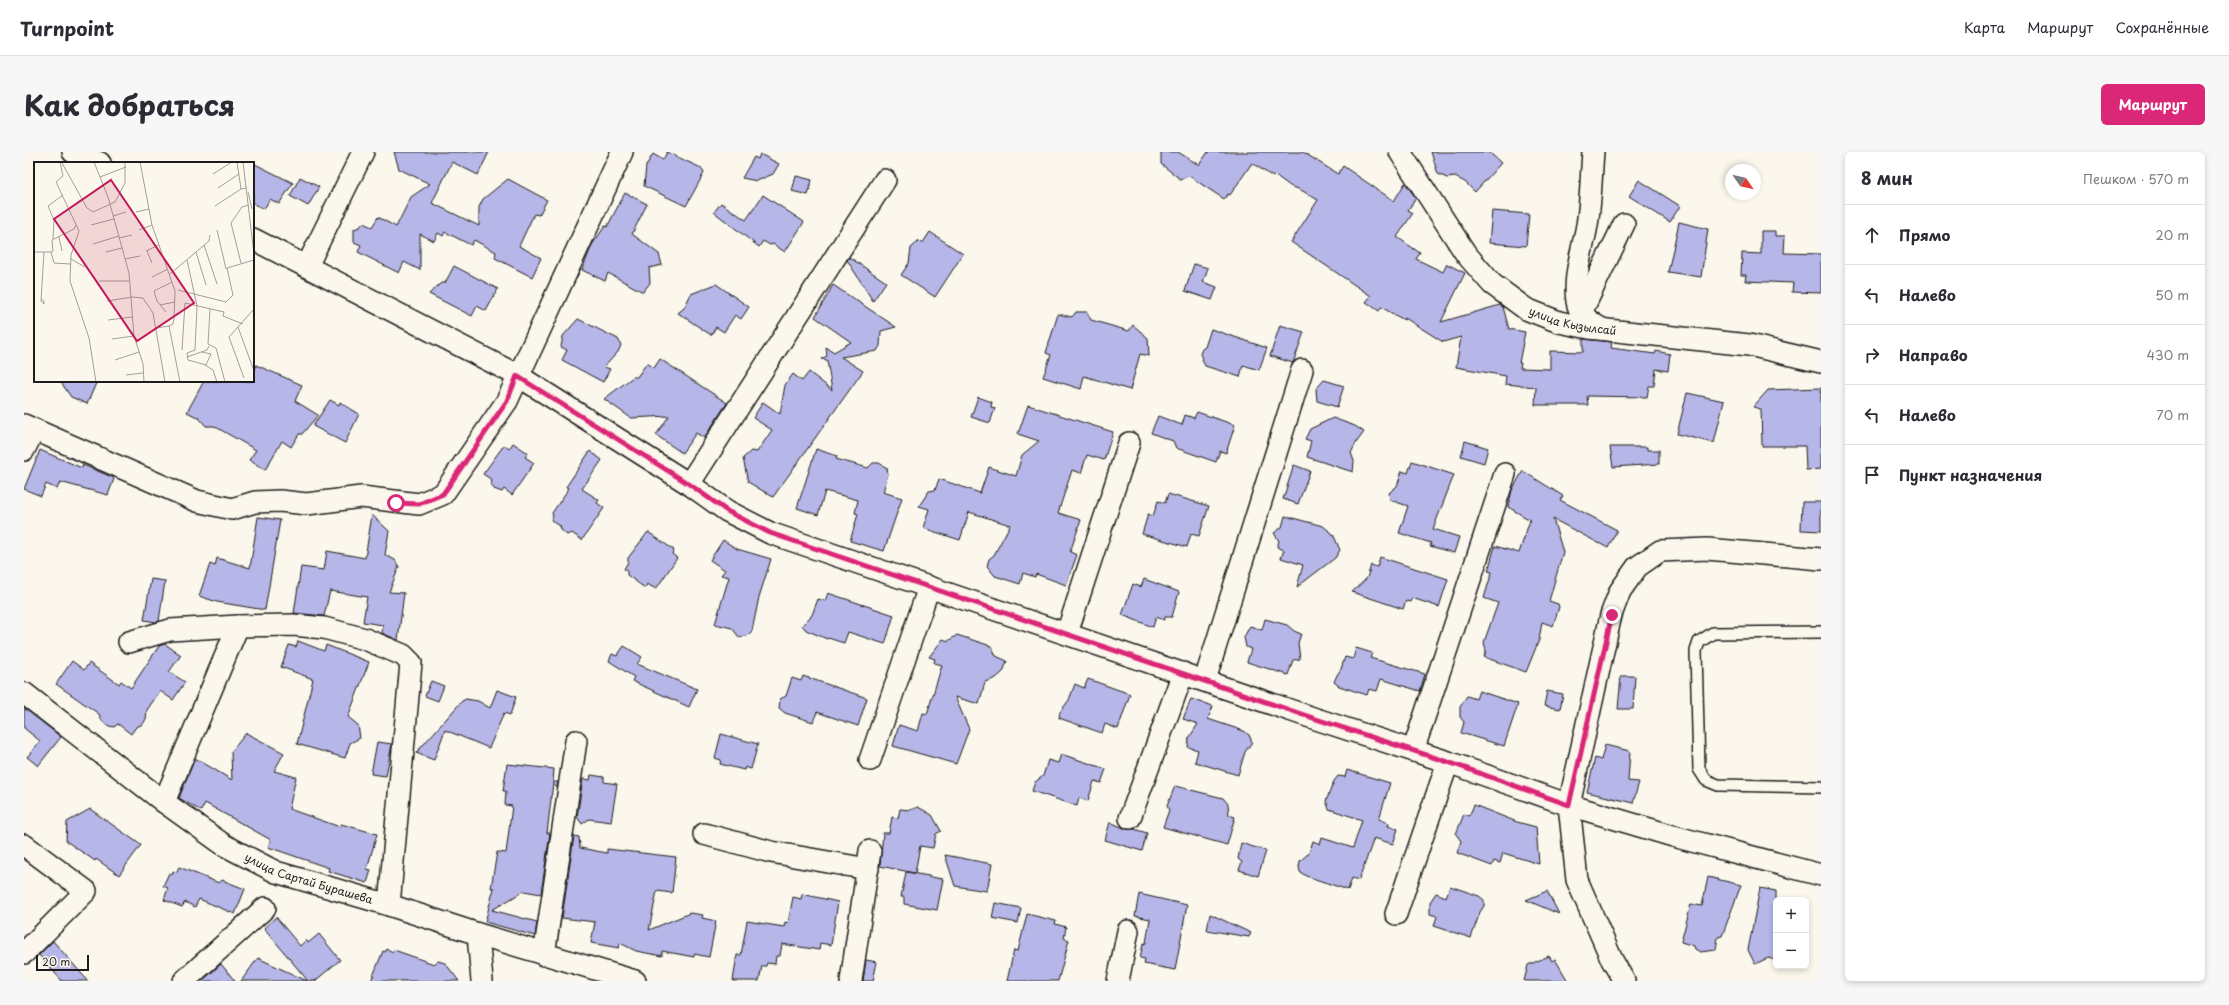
<!DOCTYPE html>
<html lang="ru">
<head>
<meta charset="utf-8">
<style>
	body { margin:0; font-family:"Playpen Sans",sans-serif; background:#f7f7f7; color:#2b2b33 }
	.controls { position:absolute; right:12px; bottom:12px; display:grid; overflow:hidden; border-radius:6px; box-shadow:0 2px 6px #0003 }
	.controls button { width:36px; height:36px; display:grid; place-items:center; padding:0; border:0; border-bottom:1px solid #e1e1e2; background:#fff; color:#2b2b33; font:20px sans-serif }
	.compass { position:absolute; left:1701px; top:12px; width:36px; height:36px; border-radius:50%; background:#fff; box-shadow:0 2px 6px #0003; rotate:124deg }
	.scale { position:absolute; left:12px; bottom:10px; width:53px; box-sizing:border-box; padding-left:4px; border:2px solid #1c1c1c; border-top:0; font-size:11px; line-height:14px; white-space:nowrap; color:#1c1c1c; -webkit-text-stroke:3px #fbf7ec; paint-order:stroke }
	.stop { position:absolute; width:12px; height:12px; margin:-9px; border:3px solid #db2777; border-radius:50%; background:#fff }
	.stop.end { background:#db2777; border-color:#fff; box-shadow:0 1px 4px #0008 }
	.list { margin:0; padding:0; list-style:none }
	h2 { display:flex; justify-content:space-between; align-items:center; height:52px; margin:0; padding:0 16px; font-size:17px }
	h2 small { font-size:13px; font-weight:400; color:#7c7c81 }
	.list li { display:grid; grid-template-columns:26px 1fr auto; gap:12px; align-items:center; box-sizing:border-box; height:60px; padding:0 16px; border-top:1px solid #e1e1e2 }
	.list b { display:block; font-size:15px; white-space:nowrap }
	.list em { font-size:13px; font-style:normal; color:#7c7c81 }
	.icon { flex:none; width:22px; height:22px; fill:none; stroke:currentColor; stroke-width:2; stroke-linecap:round; stroke-linejoin:round }
	.map { position:relative; flex:none; width:1797px; height:829px; overflow:hidden; border-radius:6px }
	header { display:flex; align-items:center; gap:24px; box-sizing:border-box; height:56px; padding:0 20px; background:#fff; border-bottom:1px solid #e1e1e2 }
	header strong { font-size:19px }
	nav { display:flex; gap:22px; margin-inline-start:auto; font-size:14px }
	.intro { display:flex; align-items:center; justify-content:space-between; box-sizing:border-box; height:96px; padding:0 24px }
	h1 { margin:0; font-size:28px }
	.button { padding:10px 18px; border-radius:6px; background:#db2777; color:#fff; font-size:14px; font-weight:700 }
	main { display:flex; gap:24px; padding:0 24px }
	aside { flex:1; background:#fff; border-radius:6px; box-shadow:0 2px 6px #0003 }
	.map>svg:first-child { display:block }
	.building { fill:#b6b6e8; stroke:#1c1c1c }
	.lines { fill:none; stroke-linecap:round; stroke-linejoin:round }
	.lane-casing { stroke:#1c1c1c; stroke-width:14 }
	.street-casing { stroke:#1c1c1c; stroke-width:24 }
	.lane { stroke:#fbf7ec; stroke-width:11 }
	.street { stroke:#fbf7ec; stroke-width:21 }
	.route { stroke:#db2777; stroke-width:5 }
	.labels { text-anchor:middle; stroke-width:4; stroke-linejoin:round; paint-order:stroke }
	.street-label { font-size:11px; fill:#1c1c1c; stroke:#fbf7ec }
	.inset-road { fill:none; stroke:#a29f99; stroke-width:1 }
	.view { fill:#c2185b; fill-opacity:0.15; stroke:#c2185b; stroke-width:2 }
	.inset-edge { fill:none; stroke:#1c1c1c; stroke-width:2 }
</style>
</head>
<body>
<header>
<strong>Turnpoint</strong>
<nav><a>Карта</a><a>Маршрут</a><a>Сохранённые</a></nav>
</header>
<div class="intro"><h1>Как добраться</h1><a class="button">Маршрут</a></div>
<main>
<div class="map">
<svg width="1797" height="829" viewBox="0 0 1797 829">
	<rect width="100%" height="100%" fill="#fbf7ec"/>
	<filter id="ink" filterUnits="userSpaceOnUse"><feTurbulence type="fractalNoise" baseFrequency=".025" numOctaves="2"/><feDisplacementMap in="SourceGraphic" scale="8" xChannelSelector="R" yChannelSelector="G"/><feConvolveMatrix kernelMatrix="1 2 1 2 8 2 1 2 1" color-interpolation-filters="sRGB"/></filter>
	<g filter="url(#ink)">
		<g class="building">
			<path d="M370 0H465L454 23 428 10 408 51 455 74V55L459 47 484 27 523 48 515 63 510 62 495 94 517 106 508 125 471 106 472 100 450 88 447 93 421 80 419 84 414 81 410 89 396 82V118L380 110 375 121 334 100 337 93 330 90V77L336 75 339 71 348 75 354 65 372 75 387 45 406 32 375 17Z"/>
			<path d="M643 0 677 16 680 21 662 54 620 34 622 14 629 2 639 8Z"/>
			<path d="M1137 0H1154L1175 13 1184 0H1279L1312 21 1314 22 1319 14 1370 49 1381 31 1392 46 1384 58 1389 61 1373 85 1396 101 1392 107 1419 120 1423 112 1441 121 1417 170 1476 153 1479 155 1485 177 1501 180 1495 211H1497L1496 216 1526 217V199L1559 200V187L1588 190 1587 196 1631 202 1632 199 1646 202 1644 219 1632 217 1630 234H1625L1623 245 1563 244 1564 253H1511L1512 235 1481 232 1482 224 1432 215 1437 185 1419 190 1381 166 1380 168 1357 155 1355 159 1342 150 1347 144 1267 90 1294 48 1277 38 1266 34 1251 23 1249 25 1228 11 1206 43 1204 42 1200 47 1165 24 1156 27 1137 12Z"/>
			<path d="M1407 0H1465L1477 11 1451 40 1441 30 1431 25 1423 26 1414 22Z"/>
			<path d="M736 2 755 12 749 22 733 29 718 26 730 5 734 7Z"/>
			<path d="M229 11 269 31 255 52 246 47 240 57 229 51Z"/>
			<path d="M772 24 788 28 784 43 768 39Z"/>
			<path d="M276 25 295 35 284 54 266 44Z"/>
			<path d="M1615 28 1656 54 1646 70 1605 44Z"/>
			<path d="M601 41 623 52 608 82 635 102 638 113 625 116 626 131 619 140 584 121 581 129 558 118 568 93 581 74 583 75Z"/>
			<path d="M739 43 780 70 761 100 749 92 746 93 739 89 735 95 690 60 697 51 722 68Z"/>
			<path d="M1468 59 1505 62 1502 94 1465 91Z"/>
			<path d="M1655 70 1684 77 1677 125 1644 120Z"/>
			<path d="M1737 79H1751V84H1761L1760 101 1797 102V141L1768 140 1769 131 1721 129 1722 123H1717L1718 101 1737 102Z"/>
			<path d="M906 80 939 102 911 145 877 123 885 111 887 96 895 89 898 92Z"/>
			<path d="M825 105 862 130 849 149 823 108Z"/>
			<path d="M1170 112 1184 116 1179 130 1193 135 1188 148 1161 139Z"/>
			<path d="M430 114 474 137 462 159 453 154 448 164 405 142 417 131H421Z"/>
			<path d="M692 132 725 155 717 167 711 163 700 180 692 175 687 183 654 161 660 156 667 142Z"/>
			<path d="M809 133 872 175 857 179 856 194 853 199 817 205 839 219 749 345 724 330 719 306 727 299 733 300 748 278 729 266 739 250 756 262 761 233 769 222 778 229 785 220 808 238 803 208 797 207 803 204 802 195 810 200 827 190 791 165Z"/>
			<path d="M1052 160H1063L1067 168 1105 179 1109 173 1124 186 1125 204 1116 202 1106 238 1060 224 1057 237 1019 225 1027 203 1022 201 1034 162 1048 165Z"/>
			<path d="M554 167 594 187 597 193 594 200 580 215 586 217 579 230 538 208 543 198 537 195 539 184Z"/>
			<path d="M1256 173 1280 180 1269 211 1246 204Z"/>
			<path d="M1187 177 1243 196 1235 218 1219 213 1216 225 1181 214 1176 202 1178 197 1181 195Z"/>
			<path d="M636 207 703 251 680 286 672 281 658 301 632 283 645 264 607 266 580 247 609 225H613L623 211 630 216Z"/>
			<path d="M232 213 278 233 271 249 294 263 278 282H275L267 295 258 289 241 318 225 308 232 298 190 274H182L175 266 163 260 180 229H229Z"/>
			<path d="M1300 228 1320 234 1313 255 1293 249 1292 237Z"/>
			<path d="M36 229H73L63 252 47 245Z"/>
			<path d="M1797 236V317L1782 318 1781 294H1738L1737 257 1729 255 1744 238Z"/>
			<path d="M1663 241 1700 249 1690 291 1653 282Z"/>
			<path d="M954 245 968 250 967 255 971 256 966 271 947 265Z"/>
			<path d="M306 248 315 253 316 250 335 262 321 291 289 274Z"/>
			<path d="M1004 253 1089 280 1080 308 1063 303 1057 321 1048 318 1034 361 1057 368 1046 400 1053 403 1042 433 1012 422 1011 425 999 421 996 432 971 424 963 414 965 407 970 403 986 373 945 360 936 388 899 376 905 357 895 354 905 339 911 338 915 327 956 341 965 315 992 324 998 303 1015 289 994 282Z"/>
			<path d="M1173 260 1211 273 1202 301 1196 299 1192 310 1152 296 1149 289 1127 281 1134 264 1158 273 1161 263 1170 266Z"/>
			<path d="M1309 266 1331 274 1340 280 1332 291 1327 301 1330 309 1329 320 1283 305 1287 289 1281 287 1286 277Z"/>
			<path d="M1441 289 1464 296 1460 311 1437 304Z"/>
			<path d="M489 291 504 301 501 305 510 311 488 343 480 337 478 340 470 337 467 332 468 328 459 322 480 293 485 297Z"/>
			<path d="M1586 295H1623V298H1635V312L1589 315Z"/>
			<path d="M792 297 813 304 812 307 844 316 849 311H855L863 316 864 322 859 340 878 346 860 399 826 389 834 362 831 361 834 348 801 339 794 363 773 356Z"/>
			<path d="M16 298 58 316 59 313 88 325 90 327 84 343 36 330 33 337 22 332 17 344 0 337Z"/>
			<path d="M566 299 578 308 558 337 575 348 573 351 580 356 558 388 548 381 543 383 537 378 536 374 527 368 529 364 528 361 545 336 542 335Z"/>
			<path d="M1388 309 1430 323 1409 377 1435 385 1430 401 1406 394 1407 391 1375 381 1384 354 1366 348 1365 341 1373 334 1378 319 1384 321Z"/>
			<path d="M1270 313 1286 319 1274 352 1259 347Z"/>
			<path d="M1499 319 1539 344 1536 348 1593 378 1584 396 1529 367 1539 400 1525 449 1534 452 1535 455 1529 474 1518 470 1515 488 1502 520 1460 505 1462 499 1460 490 1474 451 1460 446 1468 420 1464 419 1471 394 1495 401 1506 368 1484 355 1488 338Z"/>
			<path d="M1144 342 1185 354 1175 384 1167 382 1163 395 1118 382 1124 362 1129 364 1134 349 1141 351Z"/>
			<path d="M1778 350H1797V379L1777 378Z"/>
			<path d="M348 363 365 379 361 403 371 408 375 415 365 440 380 441 374 488 358 481 359 473 339 470 343 445 306 439 300 464 270 461 277 415 300 418 303 399 341 406Z"/>
			<path d="M1261 364 1299 374 1309 382 1316 398 1311 406 1273 435 1279 413 1257 406 1260 398 1253 395 1255 389 1250 381 1258 375Z"/>
			<path d="M234 365 256 368 241 458 193 450 175 444 186 412 191 414 193 406 226 416Z"/>
			<path d="M624 380 650 398 648 402 653 406 632 437 623 432 621 436 603 423V419L600 417 604 410V406Z"/>
			<path d="M699 388 713 397 747 407 735 445 728 479 723 484 715 485 708 476 691 472 705 425 697 423 701 418 686 408Z"/>
			<path d="M1356 405 1424 427 1415 455 1388 446 1386 450 1382 449 1379 457 1328 440 1343 426 1347 413 1353 415Z"/>
			<path d="M127 427 141 429 135 469 132 470 120 468Z"/>
			<path d="M1120 427 1155 440 1148 465H1141L1140 468 1132 465 1129 475 1098 463 1109 432 1117 435Z"/>
			<path d="M804 441 870 463 861 492 824 480 820 491 804 486 803 487 782 478 778 473 788 463 794 447 801 449Z"/>
			<path d="M1241 467 1263 473 1270 479 1277 482 1274 491 1276 507 1269 508 1264 523 1223 510 1227 497 1222 495 1220 485 1226 474 1238 478Z"/>
			<path d="M933 483 967 494 972 504 983 509 979 520 972 526 961 530 955 552 931 545 945 577 932 612 869 594 875 573 894 579 899 561 903 562 918 513 910 511 911 507 905 505 919 487 924 489Z"/>
			<path d="M274 489 300 499 302 493 345 510 324 565 334 573 336 586 326 591 321 606 273 592 289 527 257 515 265 493 272 495Z"/>
			<path d="M141 492 157 503 145 520 161 530 149 548 136 539 123 558 122 567 119 572 112 575 107 582 94 572 90 575 85 574 78 569 75 562 32 532 48 509 60 518 65 511 95 532 97 529 107 536 135 494Z"/>
			<path d="M600 494 618 505 613 512 673 537 665 555 608 529 610 525 585 509 588 502 593 504Z"/>
			<path d="M1332 496 1348 501 1346 506 1401 522 1396 539 1357 527 1353 539 1345 537 1343 543 1315 534 1310 530 1313 523 1317 517 1321 505 1329 507Z"/>
			<path d="M779 524 843 546 834 574 793 560 789 570 761 561 755 556 756 547 762 544 768 526 777 529Z"/>
			<path d="M1597 524H1611L1609 557H1594Z"/>
			<path d="M1064 527 1106 542 1094 577 1081 572 1078 581 1035 566 1036 560 1045 548 1051 532 1060 536Z"/>
			<path d="M407 529 420 534 414 549 401 544Z"/>
			<path d="M473 538 492 545 486 563 480 561 465 596 421 578 410 608 392 601 438 549 442 547 454 549 466 556Z"/>
			<path d="M1455 539 1494 552 1480 594 1437 581 1440 570 1436 565V555L1443 544 1452 547Z"/>
			<path d="M1523 539 1539 542 1536 557 1520 554Z"/>
			<path d="M1167 547 1189 554 1184 567 1220 579 1225 583 1228 590 1221 600 1214 623 1171 610 1174 598 1164 595 1165 586 1174 572 1159 567Z"/>
			<path d="M0 556 37 585 14 614 3 605 16 589 0 576Z"/>
			<path d="M222 581 260 601 250 619 272 625 265 657 316 675 317 672 353 682 343 717 347 718 343 731 304 719 305 716 244 695 247 688 181 651 177 659 155 646 171 606 208 628 207 600Z"/>
			<path d="M697 582 734 592 727 617 721 615 720 618 696 612 697 608 691 606Z"/>
			<path d="M353 590 368 592 362 624 347 622Z"/>
			<path d="M1581 593 1606 599 1604 629 1615 630 1609 651 1563 640 1571 606 1577 608Z"/>
			<path d="M1037 602 1082 617 1077 631 1070 629 1064 649 1055 646 1053 654 1008 639 1011 630 1019 624 1024 608 1034 611Z"/>
			<path d="M483 612 530 617 529 630H534L533 636 529 631 523 681H526L517 742 500 739 468 758 513 770 511 784 461 770 470 736H467L473 700 482 701 488 654 481 653 482 639H479Z"/>
			<path d="M1323 618 1366 631 1355 667 1365 671 1364 674 1374 677 1369 692 1350 686 1335 728 1328 726 1324 738 1282 724 1276 720 1275 715 1276 709 1285 701 1289 689 1296 692 1298 686 1329 696 1338 668 1305 657 1302 649 1310 629 1314 624 1321 625Z"/>
			<path d="M567 623 580 625V630L593 632 587 670 565 667 558 672 553 665 559 627 566 628Z"/>
			<path d="M1151 634 1199 646 1204 652 1205 663 1211 665 1203 693 1139 675 1145 658 1143 654Z"/>
			<path d="M1450 653 1493 670 1512 675 1515 712 1479 701 1476 711 1470 709 1468 714 1433 701 1437 689 1432 682 1440 662 1445 664Z"/>
			<path d="M894 655 908 663 917 679 912 682 909 696 896 694 891 721 856 714 859 681H865L868 665 874 666 876 657 886 658Z"/>
			<path d="M66 657 117 693 95 723 72 707 71 709 42 689 43 670Z"/>
			<path d="M1086 670 1102 677H1110L1123 681 1118 699 1081 688Z"/>
			<path d="M550 684 555 685 556 696 583 701V697L652 705 648 741 633 739 625 778 666 761 679 763 678 766 692 769 685 805 670 802V805L638 799V804L612 799 596 791 595 796 567 791 571 770 538 766Z"/>
			<path d="M1217 691 1242 699 1234 724 1215 718 1218 710 1214 707Z"/>
			<path d="M921 703 968 712 963 739 931 734Z"/>
			<path d="M155 715 195 731 198 728 221 737 211 762 175 747 171 755 161 750 158 755 140 748 144 736 139 734 145 721 148 723 149 719 152 721Z"/>
			<path d="M882 720 905 724V726L906 725 919 727 913 758 880 752V745H877Z"/>
			<path d="M1684 725 1717 733 1698 784 1694 785 1692 798 1676 800 1671 797 1670 794 1657 790 1667 752 1678 754Z"/>
			<path d="M1426 734 1455 744 1460 748V754L1456 760 1447 786 1410 774 1413 764 1406 762V750L1412 741 1422 745Z"/>
			<path d="M1736 736 1752 739V808L1744 806 1731 812 1724 798Z"/>
			<path d="M1523 739 1535 762 1502 748Z"/>
			<path d="M778 742 814 750 807 793 796 791 795 798 758 792 756 804H752L751 812 743 811 742 814H738L735 829H709L713 803H717L723 769 760 775 761 770 764 771 769 745 777 747Z"/>
			<path d="M1115 742 1163 753 1151 818 1120 812 1121 807 1116 806 1119 792 1122 791 1126 767 1111 764Z"/>
			<path d="M971 751 997 756 994 771 968 766Z"/>
			<path d="M1003 762 1032 769 1031 772 1042 775 1040 786 1045 788 1034 829H983L990 798 994 799Z"/>
			<path d="M1186 762 1227 781 1225 785 1183 778Z"/>
			<path d="M252 765 276 794 282 788 284 791 295 782 316 808 291 829H284L240 776Z"/>
			<path d="M29 789 64 829H38L15 803Z"/>
			<path d="M363 797 369 800 370 798 410 812 414 809 421 811 435 829H347L359 799 361 800Z"/>
			<path d="M1525 804 1528 809 1531 807 1544 829H1500L1504 813Z"/>
			<path d="M234 806 283 829H217Z"/>
			<path d="M842 808 853 810 849 829H839Z"/>
			<path d="M197 812 211 829H178L187 821Z"/>
		</g>
		<g class="lines">
			<g class="lane-casing">
				<path id="lane" d="M1797 480 1689 481 1675 490 1672 499 1675 617 1682 628 1694 633 1797 635"/>
			</g>
			<g class="street-casing">
				<g id="street">
					<path d="M49 0 76 11"/>
					<path id="s1" d="M1376 0 1442 102 1468 132 1502 157 1535 170 1565 176 1725 193 1797 210"/>
					<path d="M1569 0C1567 24 1567 49 1563 73 1559 97 1549 124 1553 149 1555 163 1566 171 1578 177"/>
					<path d="M229 87 493 223 665 332 703 359 746 381 1289 566 1424 610 1545 653 1649 684 1797 723"/>
					<path d="M283 114 339 0"/>
					<path d="M1557 161 1600 72"/>
					<path d="M0 273 173 349 208 357 231 350 256 349 283 352 337 345 395 352 419 342 483 249 598 0"/>
					<path d="M0 298 10 278"/>
					<path d="M665 332 861 28"/>
					<path d="M1043 481 1105 291"/>
					<path d="M105 490 146 478 214 474 269 473 300 476 341 487 379 503 387 511 365 753"/>
					<path d="M1181 528 1278 218"/>
					<path id="s2" d="M0 541 140 650 200 693 252 720 365 753 454 782 611 829"/>
					<path d="M1389 599 1481 322"/>
					<path d="M846 608 905 435"/>
					<path d="M140 650 214 474"/>
					<path d="M1106 666 1159 521"/>
					<path d="M680 682 747 700 844 717"/>
					<path d="M0 693 62 739 0 801"/>
					<path d="M1372 762 1424 610"/>
					<path d="M454 782 458 829"/>
					<path d="M520 803 552 589"/>
					<path d="M160 829 241 756"/>
					<path d="M827 829 846 699"/>
					<path d="M1094 829 1104 779"/>
					<path d="M1600 829 1588 808 1553 728 1545 653 1587 463 1596 439 1613 415 1636 399 1683 397 1797 407"/>
				</g>
			</g>
			<use href="#lane" class="lane"/>
			<use href="#street" class="street"/>
		</g>
	</g>
	<g class="lines" filter="url(#ink)">
		<path class="route" d="M372 351 395 352 419 342 483 249 493 224 665 332 703 359 746 381 1289 566 1424 610 1545 653 1588 463"/>
	</g>
	<g class="labels">
		<g class="street-label">
			<text dy="4" stroke="none"><textPath href="#s1" startOffset="252">улица Кызылсай</textPath></text>
			<text dy="4" stroke="none"><textPath href="#s2" startOffset="343">улица Сартай Бурашева</textPath></text>
		</g>
	</g>
	<g transform="translate(10 10)">
		<rect width="220" height="220" fill="#fbf7ec"/>
		<path class="inset-road" d="M26 0 29 14 22 20 45 69 37 93 36 119 55 176 62 220M60 0 74 35 95 111 100 174 109 202 110 220M106 0 118 63 141 129 140 157 139 162 135 164 146 220M203 0 207 27M209 0 220 92M28 1 53 46 59 50 81 40 91 21V0M179 12 198 0M66 15 92 5M184 26 205 12M214 30 218 47M181 44 207 27 213 26M102 50 115 47M79 54 92 50M57 63 80 57M105 68 118 63M183 68 192 107M25 75 28 89M85 76 98 73M19 77 20 58 14 44 29 33M59 82 85 74M170 83 183 122M112 89 125 83M113 89 118 101M0 90H17M72 90 88 86M162 90 172 123M37 97 51 105M91 97 106 94M153 98 163 144 161 188 153 191 154 198 172 203 177 192 168 190M207 101 197 61 208 45 215 43M36 102 20 101 17 90 19 89 18 78 40 67 42 63M136 112 175 79 176 73M118 115 134 107M65 119H95M144 128 192 140 199 133 193 106 220 98M7 137 10 139V142L7 139 10 90M73 139 98 135 109 136 119 151 131 220M126 143 141 140M176 147 174 182 182 186M132 150 123 139 120 129 138 120M74 158 98 155M204 165 220 209M122 166 135 164M78 177 100 174M182 186 191 220M148 188 151 141 190 150 189 154 209 162M153 195 173 188 175 184M81 198 105 190M171 203 179 208 183 220M92 213 109 211M210 216 195 175 220 147"/>
		<path class="view" d="M77 18 160 141 103 179 20 57Z"/>
		<rect width="220" height="220" class="inset-edge"/>
	</g>
</svg>
<div class="controls">
<button>+</button>
<button>−</button>
</div>
<svg class="compass" viewBox="-18 -18 36 36"><path d="M0-13l5 13h-10z" fill="#e53935"/><path d="M0 13l5-13h-10z" fill="#7c7c81"/></svg>
<div class="scale">20 m</div>
<div class="stop" style="left:372px;top:351px"></div>
<div class="stop end" style="left:1588px;top:463px"></div>
</div>
<aside>
<h2>8 мин<small>Пешком · 570 m</small></h2>
<ul class="list">
<li><svg class="icon" aria-label="ahead" viewBox="0 0 24 24"><path d="M12 20V5M6 11l6-6 6 6"/></svg><div><b>Прямо</b></div><em>20 m</em></li>
<li><svg class="icon" aria-label="left" viewBox="0 0 24 24"><path d="M17 20v-9H6M10 6l-5 5 5 5"/></svg><div><b>Налево</b></div><em>50 m</em></li>
<li><svg class="icon" aria-label="right" viewBox="0 0 24 24"><path d="M7 20v-9h11M14 6l5 5-5 5"/></svg><div><b>Направо</b></div><em>430 m</em></li>
<li><svg class="icon" aria-label="left" viewBox="0 0 24 24"><path d="M17 20v-9H6M10 6l-5 5 5 5"/></svg><div><b>Налево</b></div><em>70 m</em></li>
<li><svg class="icon" aria-label="arrive" viewBox="0 0 24 24"><path d="M6 21V4h12l-3 4 3 4H6"/></svg><div><b>Пункт назначения</b></div></li>
</ul>
</aside>
</main>
</body>
</html>
